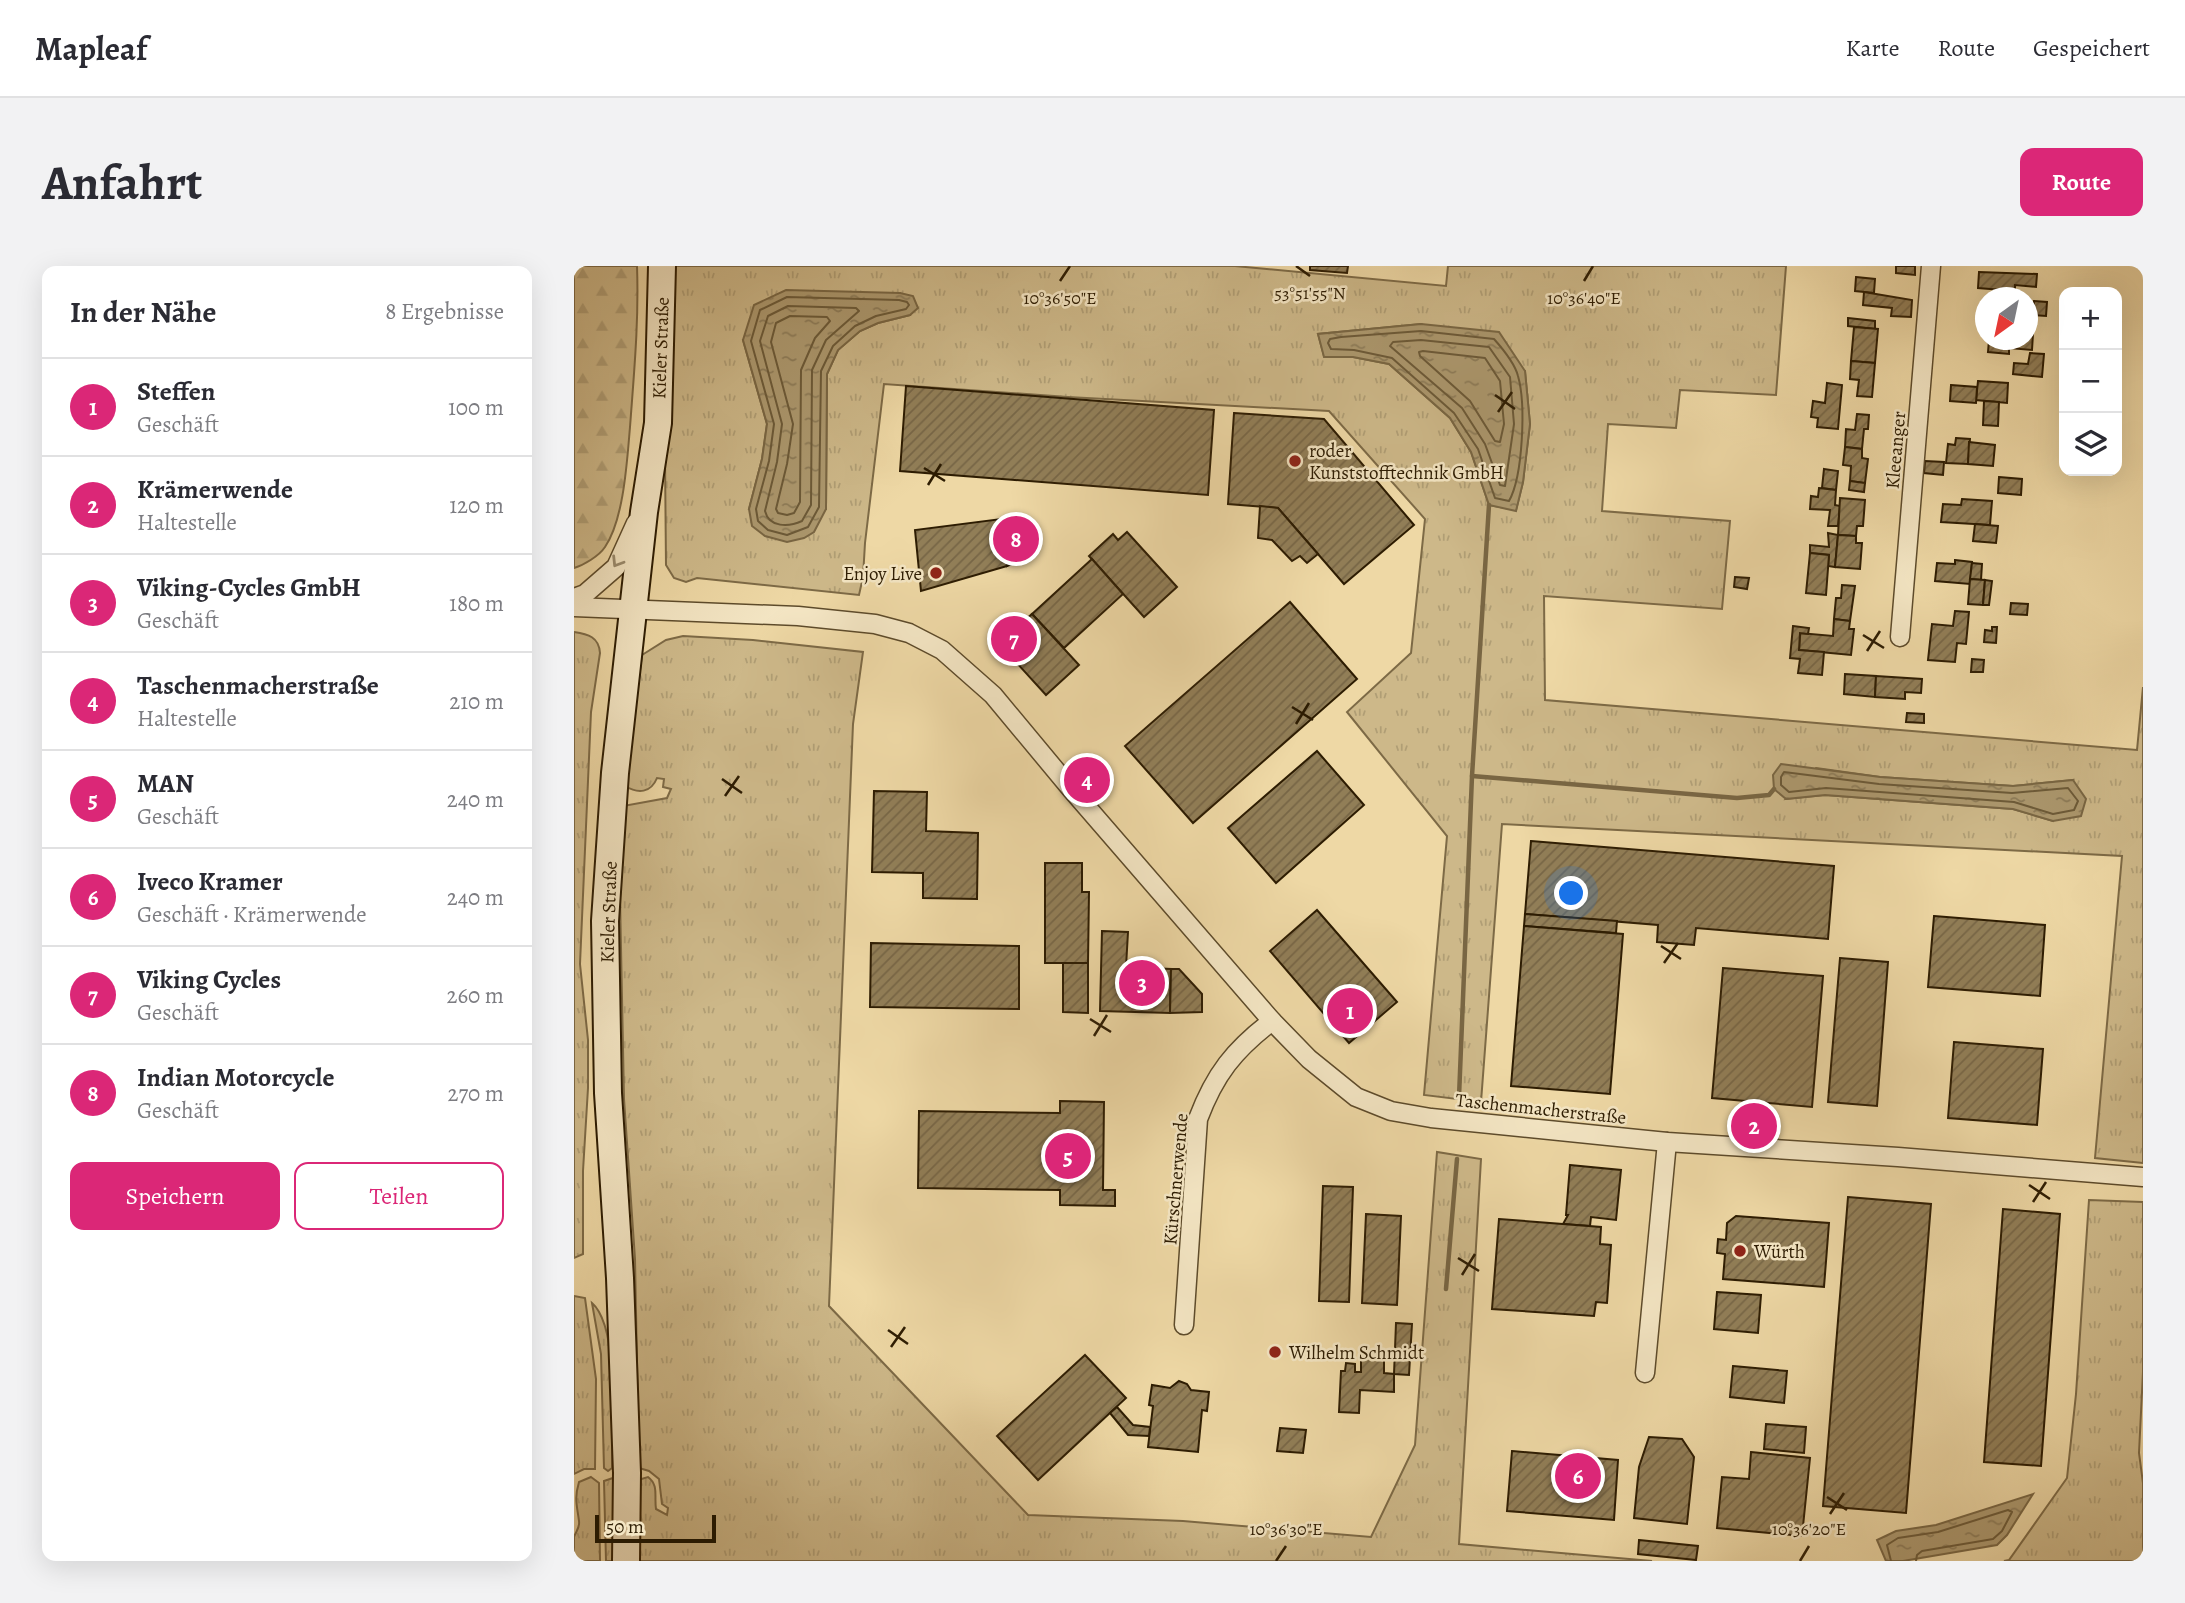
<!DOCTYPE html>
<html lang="de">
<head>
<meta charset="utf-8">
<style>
	body { margin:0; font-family:Alegreya,serif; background:#f2f2f3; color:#2b2b33 }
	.controls { position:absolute; right:21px; top:21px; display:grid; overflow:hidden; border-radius:14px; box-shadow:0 7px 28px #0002 }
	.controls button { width:63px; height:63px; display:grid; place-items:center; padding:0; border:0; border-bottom:2px solid #e1e1e2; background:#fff; color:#2b2b33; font:35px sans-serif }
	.compass { position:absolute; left:1401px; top:21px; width:63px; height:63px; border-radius:50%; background:#fff; box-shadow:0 7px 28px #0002; rotate:213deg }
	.scale { position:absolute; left:21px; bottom:18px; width:121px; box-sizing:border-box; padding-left:7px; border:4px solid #2d1c02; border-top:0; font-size:19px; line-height:24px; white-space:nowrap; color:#2d1c02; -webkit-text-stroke:5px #f4e6c4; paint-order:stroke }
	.you { position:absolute; left:998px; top:628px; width:24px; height:24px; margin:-18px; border:5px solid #fff; border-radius:50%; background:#1a73e8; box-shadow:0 0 0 10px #1a73e833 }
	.badge { display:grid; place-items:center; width:46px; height:46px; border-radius:50%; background:#db2777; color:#fff; font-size:23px; font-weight:700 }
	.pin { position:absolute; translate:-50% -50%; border:4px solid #fff; box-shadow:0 2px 7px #0006 }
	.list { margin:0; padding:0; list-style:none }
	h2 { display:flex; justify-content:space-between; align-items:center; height:91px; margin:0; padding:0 28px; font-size:30px }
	h2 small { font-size:23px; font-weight:400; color:#7c7c81 }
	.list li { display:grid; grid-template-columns:46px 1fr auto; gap:21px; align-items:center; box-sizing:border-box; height:98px; padding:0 28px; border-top:2px solid #e1e1e2 }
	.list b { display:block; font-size:26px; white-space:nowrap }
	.list p { margin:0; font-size:23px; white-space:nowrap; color:#7c7c81 }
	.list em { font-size:23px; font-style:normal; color:#7c7c81 }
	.actions { display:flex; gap:14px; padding:21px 28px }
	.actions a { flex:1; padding:16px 0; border:2px solid #db2777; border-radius:14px; text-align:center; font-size:24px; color:#db2777 }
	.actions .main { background:#db2777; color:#fff }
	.icon { flex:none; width:38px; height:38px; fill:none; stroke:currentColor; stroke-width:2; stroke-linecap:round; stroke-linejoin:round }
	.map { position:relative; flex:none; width:1569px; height:1295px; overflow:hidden; border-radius:14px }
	header { display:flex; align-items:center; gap:42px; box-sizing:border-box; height:98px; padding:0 35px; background:#fff; border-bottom:2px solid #e1e1e2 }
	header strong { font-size:33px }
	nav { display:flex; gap:38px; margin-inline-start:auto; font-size:24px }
	.intro { display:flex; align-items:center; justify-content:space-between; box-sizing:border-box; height:168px; padding:0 42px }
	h1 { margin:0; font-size:49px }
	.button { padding:18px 32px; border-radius:14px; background:#db2777; color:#fff; font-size:24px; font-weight:700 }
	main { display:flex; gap:42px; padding:0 42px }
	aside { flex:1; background:#fff; border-radius:14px; box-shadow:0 7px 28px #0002 }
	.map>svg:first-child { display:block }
	.grass { fill:url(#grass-tufts); stroke:#7d6a46; stroke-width:2; fill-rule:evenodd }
	.forest { fill:url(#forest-firs); stroke:#7d6a46; stroke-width:2 }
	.water { fill:url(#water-ripples); stroke:#796643; stroke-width:2 }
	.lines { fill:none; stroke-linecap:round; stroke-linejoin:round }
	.shore { stroke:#6c5a38; stroke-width:2 }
	.stream { stroke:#796643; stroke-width:4.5 }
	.building { fill:url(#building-hatch); stroke:#2d1c02; stroke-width:2 }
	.minor-casing { stroke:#5d4b2b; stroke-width:21 }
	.secondary-casing { stroke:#2d1c02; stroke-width:30 }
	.minor { stroke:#f4e6c4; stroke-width:18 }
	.secondary { stroke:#f4e6c4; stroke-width:26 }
	.oneway { stroke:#9a8b6d }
	.ticks { fill:none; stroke:#2d1c02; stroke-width:2.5 }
	.poi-dot { fill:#8f2418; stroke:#f4e6c4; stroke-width:2.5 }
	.labels { text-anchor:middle; stroke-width:5; stroke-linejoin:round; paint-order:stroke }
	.street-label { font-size:19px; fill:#2d1c02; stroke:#f4e6c4 }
	.poi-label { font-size:19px; fill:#2d1c02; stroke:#f4e6c4; text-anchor:start }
	.ticks-label { font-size:18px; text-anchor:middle; fill:#2d1c02; stroke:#f4e6c4; stroke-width:5; stroke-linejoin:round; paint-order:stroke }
</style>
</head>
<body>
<header>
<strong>Mapleaf</strong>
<nav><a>Karte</a><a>Route</a><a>Gespeichert</a></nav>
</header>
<div class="intro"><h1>Anfahrt</h1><a class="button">Route</a></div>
<main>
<aside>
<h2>In der Nähe<small>8 Ergebnisse</small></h2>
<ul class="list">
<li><span class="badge">1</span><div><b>Steffen</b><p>Geschäft</p></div><em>100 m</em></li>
<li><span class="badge">2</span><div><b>Krämerwende</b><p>Haltestelle</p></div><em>120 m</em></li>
<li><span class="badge">3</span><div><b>Viking-Cycles GmbH</b><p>Geschäft</p></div><em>180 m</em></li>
<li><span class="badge">4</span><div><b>Taschenmacherstraße</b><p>Haltestelle</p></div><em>210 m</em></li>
<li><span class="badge">5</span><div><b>MAN</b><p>Geschäft</p></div><em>240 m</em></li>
<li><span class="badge">6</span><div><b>Iveco Kramer</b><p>Geschäft · Krämerwende</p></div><em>240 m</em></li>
<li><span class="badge">7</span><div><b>Viking Cycles</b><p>Geschäft</p></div><em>260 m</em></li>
<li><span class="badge">8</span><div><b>Indian Motorcycle</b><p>Geschäft</p></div><em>270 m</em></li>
</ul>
<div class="actions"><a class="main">Speichern</a><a>Teilen</a></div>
</aside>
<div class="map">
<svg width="1569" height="1295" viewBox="0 0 1569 1295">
	<defs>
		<pattern id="grass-tufts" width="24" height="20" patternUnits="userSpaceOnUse" patternTransform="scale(1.75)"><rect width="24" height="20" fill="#cdb889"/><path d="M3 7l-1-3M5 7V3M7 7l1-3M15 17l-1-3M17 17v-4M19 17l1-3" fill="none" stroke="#b09e75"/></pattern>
		<pattern id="forest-firs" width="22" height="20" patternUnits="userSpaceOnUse" patternTransform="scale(1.75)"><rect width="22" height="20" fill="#cdb889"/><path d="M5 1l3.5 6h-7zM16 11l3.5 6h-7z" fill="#b09e75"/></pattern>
		<pattern id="water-ripples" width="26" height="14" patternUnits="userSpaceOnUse" patternTransform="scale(1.75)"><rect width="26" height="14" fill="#ac986e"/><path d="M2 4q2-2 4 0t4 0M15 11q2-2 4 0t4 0" fill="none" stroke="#8c7b58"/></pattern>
		<pattern id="building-hatch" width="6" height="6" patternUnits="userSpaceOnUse" patternTransform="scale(1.75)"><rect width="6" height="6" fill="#917e57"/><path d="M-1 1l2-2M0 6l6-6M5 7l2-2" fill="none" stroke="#776646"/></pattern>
	</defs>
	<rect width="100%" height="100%" fill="#eed8a5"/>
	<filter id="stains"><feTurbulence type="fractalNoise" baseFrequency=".00286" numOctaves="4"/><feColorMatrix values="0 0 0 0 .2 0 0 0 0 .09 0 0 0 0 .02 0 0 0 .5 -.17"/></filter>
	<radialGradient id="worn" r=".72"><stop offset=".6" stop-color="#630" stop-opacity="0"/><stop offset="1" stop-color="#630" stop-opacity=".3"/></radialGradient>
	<g class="grass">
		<path d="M98 0H661L872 20 874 0H1212L1202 129 1106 124 1102 162 1034 158 1028 245 1156 255 1148 343 970 330 971 434 1563 484 1569 421V897L1521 892 1548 590 928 558 907 836 850 829 873 570 773 446 837 387 851 253 755 145 494 131 310 118 291 277 289 311 285 329 123 312 112 316 100 312 92 299 91 193ZM295 27H326L336 49 304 57 286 65 264 84 253 108 252 243H175L188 193 193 158 169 74ZM847 58 951 105 956 158 949 216 942 244 915 239 897 186 876 152 815 98 779 91 750 90 744 68ZM1242 502 1306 511 1439 520 1499 514 1479 555 1439 543 1251 529 1212 533Z"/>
		<path d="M0 366C14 368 25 371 26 387L17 446 6 698 14 774V822L9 905V988L0 992Z"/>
		<path d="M109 370 179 374 289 386 279 458 255 1040 454 1249 609 1255 797 1271 841 1179 863 886 907 893 885 1278 1078 1295H60L64 1214 74 1211C85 1219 80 1231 82 1243L93 1249 94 1242 88 1238 85 1213 75 1205 65 1202 61 993 50 833 46 631 49 540 93 532 97 523 89 521 90 513 83 512C77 527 64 528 51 520L53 502 68 389 92 374Z"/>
		<path d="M1515 934 1569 936V1106L1565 1187 1569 1217V1295H1430L1435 1294 1493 1212 1502 1128Z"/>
		<path d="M0 1030 11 1032 22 1113 21 1203H10L0 1208Z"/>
		<path d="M18 1037C46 1061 38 1165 38 1202L34 1205 30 1202 27 1088Z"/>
		<path d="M17 1211 25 1217 26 1295H0C0 1288 0 1278 0 1271 2 1265 6 1262 5 1255 3 1239 0 1233 5 1216Z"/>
		<path d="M39 1212 41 1295H32L30 1215Z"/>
	</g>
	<path class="forest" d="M0 0H63C65 55 60 107 56 161 53 195 50 253 31 281 25 290 10 299 0 302Z"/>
	<g class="water">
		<path d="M212 24 326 27 339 30 344 42 336 49 304 57 286 65 264 84 253 108 252 243 240 266 230 272 213 276 191 270 178 260 175 243 188 193 193 158 169 74 180 39Z"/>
		<path d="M847 58 925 66 951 105 956 158 949 216 942 245 915 239 897 186 876 152 815 98 779 91H750L744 68Z"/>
		<path d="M1207 498 1306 511 1439 520 1499 514 1512 533 1507 550 1479 555 1439 543 1251 529 1212 533 1200 523 1199 509Z"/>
		<path d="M1459 1228 1433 1269 1423 1279 1329 1295H1312L1303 1274 1322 1265 1362 1259Z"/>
	</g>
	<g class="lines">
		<g class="shore">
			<path d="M213 31 325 34 333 36 335 39 332 43 302 50 281 60 259 80 247 105 245 241 234 261 213 269 194 264 184 255 182 243 195 195 200 158 177 75 186 44Z"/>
			<path d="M214 40 282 42 285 45 252 74 238 104 237 239 228 255C215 261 195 262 191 245L203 196 208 158 186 75 194 50Z"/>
			<path d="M216 50 253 51 256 55 241 72 227 104 226 236 220 247 213 249 204 247 202 243 213 198 219 158 197 76 202 57Z"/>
			<path d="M847 65 920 73C928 82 941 98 944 110 952 138 949 210 935 235L921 232 904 183 880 147 818 92 780 84 757 83 754 77 756 73 767 71Z"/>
			<path d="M847 74 915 81 936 111 940 158 931 220 926 219 911 178 888 142 816 80 819 76Z"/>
			<path d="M849 85 911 92 926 115 930 158 926 176 921 175 896 135 846 90 845 86Z"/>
			<path d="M1210 506 1305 518 1438 527 1494 522 1504 535 1500 544 1479 548 1440 536 1252 522 1215 526 1207 519V511Z"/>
			<path d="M1317 1295 1313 1279 1324 1272 1364 1266 1434 1244 1438 1246 1428 1265 1419 1273 1348 1285 1343 1289 1342 1295"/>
		</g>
		<g class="stream">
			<path d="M898 510 1163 532 1195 529 1200 523"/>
			<path d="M885 831 898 510 915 239"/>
			<path d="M872 1023 883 893"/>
		</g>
	</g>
	<g class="building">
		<path d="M736 0H774L773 7 736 4Z"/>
		<path d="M1322 0H1341V9L1322 7Z"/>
		<path d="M1405 6 1463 8 1462 21 1441 19V25L1404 22Z"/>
		<path d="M1282 11 1301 13 1300 27 1281 25Z"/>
		<path d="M1290 26 1338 34 1337 51 1317 50 1318 42 1289 39Z"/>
		<path d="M1460 35 1473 36 1472 50 1459 49Z"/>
		<path d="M1274 52 1301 55V63L1274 60Z"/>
		<path d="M1280 61 1304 63 1301 97 1277 95Z"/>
		<path d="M1454 68H1459L1458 84 1435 82V88L1414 86 1415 74H1454Z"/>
		<path d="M1456 87 1470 88 1468 111 1439 108 1440 97 1454 98Z"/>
		<path d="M1277 95 1301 97 1298 131 1283 130 1285 114 1276 113Z"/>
		<path d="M1404 115 1434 117 1433 137 1402 134Z"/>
		<path d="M1253 117 1268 119 1264 163 1243 161 1244 152 1237 151 1239 135 1251 137Z"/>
		<path d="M1377 119 1403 121 1402 137 1376 135Z"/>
		<path d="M332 120 640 144 634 229 326 205Z"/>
		<path d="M1410 135 1425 136 1424 160 1409 159Z"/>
		<path d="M660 147 750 153 840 259 770 318 704 242 654 238Z"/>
		<path d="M1283 148 1295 149 1294 163H1290L1288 183 1271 181 1272 163 1281 164Z"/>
		<path d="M1382 172 1396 173 1394 198 1372 197 1374 178 1381 179Z"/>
		<path d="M1395 176 1421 179 1419 200 1394 198Z"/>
		<path d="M1271 181 1288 183V192L1294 193 1291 217 1276 215 1277 200 1269 199Z"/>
		<path d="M1351 195 1370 196 1369 209 1350 207Z"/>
		<path d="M1250 203 1264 205 1262 224 1248 222Z"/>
		<path d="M1425 211 1448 213 1447 229 1424 227Z"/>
		<path d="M1276 215 1291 217 1290 226 1275 224Z"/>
		<path d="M1245 222 1262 224 1261 239 1266 240 1264 260H1254L1256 244 1236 243 1237 230 1244 231Z"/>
		<path d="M1266 232 1291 234 1289 260H1283L1282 270 1264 269Z"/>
		<path d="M1388 233 1418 235 1416 259 1367 256 1369 238 1387 239Z"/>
		<path d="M686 240 704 242 744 288 733 297 726 290 718 295 698 274 684 272Z"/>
		<path d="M448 252 457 257 464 276 459 286 451 293 433 300 427 253Z"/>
		<path d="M427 253 433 300 347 325 341 264Z"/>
		<path d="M1401 258 1424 260 1422 277 1399 275Z"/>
		<path d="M553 266 603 321 570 351 515 290 539 268 544 274Z"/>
		<path d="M1254 267 1264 269 1261 301 1254 300 1255 289 1236 287V279L1255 281Z"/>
		<path d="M1264 269 1282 270V277H1288L1286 303 1261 301Z"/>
		<path d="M1236 287 1255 289 1252 329 1232 327Z"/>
		<path d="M518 293 549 328 490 382 458 348Z"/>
		<path d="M1381 294 1398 296 1396 318 1361 315 1363 297 1381 298Z"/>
		<path d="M1398 297 1408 298 1407 314 1396 313Z"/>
		<path d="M1161 311 1175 312 1173 323 1160 321Z"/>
		<path d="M1396 313 1411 314 1409 339 1394 338Z"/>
		<path d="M1411 314 1418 315 1415 339H1409Z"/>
		<path d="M1268 319 1281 320 1276 355 1260 353 1262 332H1267Z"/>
		<path d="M716 336 783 413 619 557 551 480Z"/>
		<path d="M1437 337 1454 338 1453 349 1436 348Z"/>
		<path d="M1381 345 1395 346 1392 378 1383 377 1381 396 1354 394 1358 358 1379 360Z"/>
		<path d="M458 348 505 399 472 429 420 372 444 350 449 356Z"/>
		<path d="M1260 353 1276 355 1275 363H1280L1277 389 1225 384 1226 367 1259 370Z"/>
		<path d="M1219 360 1235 362 1234 368 1226 367 1225 384 1250 386 1248 409 1224 407 1226 393 1216 392Z"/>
		<path d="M1418 361H1423L1422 377 1410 376 1411 364 1418 365Z"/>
		<path d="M1398 393 1410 394 1409 406H1397Z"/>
		<path d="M1271 408 1302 410 1301 431 1270 428Z"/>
		<path d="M1302 410 1348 413 1347 427 1331 426V433L1301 431Z"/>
		<path d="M1333 447 1350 448V457L1332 456Z"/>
		<path d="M743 485 790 539 702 617 654 562Z"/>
		<path d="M300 525 353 526 352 565 404 567 403 633 349 632V607L298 606Z"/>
		<path d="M957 575 1260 600 1254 673 1122 662 1120 679 1083 676 1084 659 951 648Z"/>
		<path d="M471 597H508V626H515L514 697H471Z"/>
		<path d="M743 644 823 736 775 777 696 685Z"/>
		<path d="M951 648 1043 655 1042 667 950 660Z"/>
		<path d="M1360 650 1471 659 1466 730 1354 721Z"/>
		<path d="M950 660 1049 668 1036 828 937 820Z"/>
		<path d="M528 665 554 666 552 701 597 703 596 747 526 745Z"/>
		<path d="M297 677 445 680V743L296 741Z"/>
		<path d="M1266 692 1314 696 1303 840 1254 836Z"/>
		<path d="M489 697H514V747L489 746Z"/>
		<path d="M1149 702 1249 710 1238 841 1138 832Z"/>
		<path d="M597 703H605L628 728V746L596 747Z"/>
		<path d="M1380 776 1469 783 1463 859 1374 852Z"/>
		<path d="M486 835 530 836 529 924H541V940L486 939V924L344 922 345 845 486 847Z"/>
		<path d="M996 899 1047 904 1042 954 1017 951 1016 960 989 958 994 949H992Z"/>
		<path d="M749 920 779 921 775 1036 745 1035Z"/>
		<path d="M1274 931 1357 938 1332 1247 1249 1240Z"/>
		<path d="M1429 943 1486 948 1467 1200 1410 1196Z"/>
		<path d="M792 948 827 950 823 1039 788 1037Z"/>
		<path d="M1162 950 1255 957 1250 1021 1149 1013 1151 988 1143 987 1144 973 1152 974 1153 957Z"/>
		<path d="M925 953 1027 961 1026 978 1037 979 1033 1037 1022 1036 1020 1050 918 1043Z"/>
		<path d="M1143 1026 1187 1029 1184 1067 1140 1063Z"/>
		<path d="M822 1057 838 1058 835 1109 820 1108Z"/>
		<path d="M511 1089 552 1132 464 1214 423 1170Z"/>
		<path d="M787 1089 810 1090V1107L820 1108V1126L786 1124 785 1147 765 1146 767 1105H771L772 1097 781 1098V1106H787Z"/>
		<path d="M1159 1100 1213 1105 1210 1137 1156 1131Z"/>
		<path d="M605 1115 613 1118 617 1124 635 1126 633 1145 628 1144 624 1186 574 1181 579 1140 575 1139 578 1119 596 1122Z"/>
		<path d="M543 1141 559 1159 576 1161 575 1170 554 1169 536 1147Z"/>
		<path d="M1192 1158 1232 1161 1230 1187 1190 1183Z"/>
		<path d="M706 1162 732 1164 729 1187 703 1185Z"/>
		<path d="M1075 1171 1108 1173 1120 1191 1113 1258 1060 1252 1065 1201Z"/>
		<path d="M938 1185 1044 1194 1040 1254 933 1245Z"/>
		<path d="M1177 1186 1236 1192 1228 1270 1143 1262 1148 1211 1175 1213Z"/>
		<path d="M1065 1274 1124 1280 1122 1294 1064 1288Z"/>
	</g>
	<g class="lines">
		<g class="minor-casing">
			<g id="minor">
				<path d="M0 332 11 328 42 301 62 257"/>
				<path d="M0 341 224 350 301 358 335 367 368 384 419 429 498 524 698 755 735 793 782 831 817 845 857 852 1093 876 1324 891 1569 911"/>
				<path d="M1326 371 1357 0"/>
				<path d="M610 1059 624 853C641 808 660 784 698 755"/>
				<path d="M1071 1107 1093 876"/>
			</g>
		</g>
		<g class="secondary-casing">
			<path id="secondary" d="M52 1295 53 1207 46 1012 34 827 31 655 41 507 70 246 84 157 88 0"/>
		</g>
		<use href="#minor" class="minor"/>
		<use href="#secondary" class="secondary"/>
	</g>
	<defs><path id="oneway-chevron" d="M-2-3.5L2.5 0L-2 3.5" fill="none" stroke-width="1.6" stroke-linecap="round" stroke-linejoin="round" transform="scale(1.75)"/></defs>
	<use class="oneway" href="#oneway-chevron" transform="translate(43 296) rotate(122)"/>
	<path class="ticks" d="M722 0 736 10M486 15 496 0M1010 15 1019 0M921 129 941 143M924 146 938 126M350 202 371 215M354 219 367 198M1289 369 1310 382M1293 385 1306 365M718 441 739 454M722 458 735 437M148 513 168 527M151 530 165 510M1087 680 1107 693M1090 697 1104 677M516 753 537 766M520 770 533 749M1455 919 1476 933M1459 936 1472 916M884 992 905 1005M888 1009 901 988M314 1064 334 1078M317 1081 331 1061M1253 1231 1273 1244M1256 1248 1270 1227M702 1295 712 1280M1226 1295 1235 1280"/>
	<g class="poi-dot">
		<circle cx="721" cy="195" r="7"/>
		<circle cx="362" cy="307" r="7"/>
		<circle cx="1166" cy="985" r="7"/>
		<circle cx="701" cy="1086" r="7"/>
	</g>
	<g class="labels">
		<g class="street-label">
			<text transform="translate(86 82) rotate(-88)" y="7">Kieler Straße</text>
			<text transform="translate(1321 184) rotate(-85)" y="7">Kleeanger</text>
			<text transform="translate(34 646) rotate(-88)" y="7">Kieler Straße</text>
			<text transform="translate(967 842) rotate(6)" y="7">Taschenmacherstraße</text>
			<text transform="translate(601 913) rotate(-85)" y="7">Kürschnerwende</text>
		</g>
		<g class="poi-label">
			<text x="735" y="191">roder<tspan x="735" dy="22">Kunststofftechnik GmbH</tspan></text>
			<text x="348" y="314" text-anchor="end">Enjoy Live</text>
			<text x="1180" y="992">Würth</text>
			<text x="715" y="1093">Wilhelm Schmidt</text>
		</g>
	</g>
	<g class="ticks-label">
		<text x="736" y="33">53°51'55"N</text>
		<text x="1010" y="38">10°36'40"E</text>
		<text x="486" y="38">10°36'50"E</text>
		<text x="712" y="1269">10°36'30"E</text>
		<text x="1235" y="1269">10°36'20"E</text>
	</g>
	<rect width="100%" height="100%" filter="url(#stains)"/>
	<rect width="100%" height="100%" fill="url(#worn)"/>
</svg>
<div class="controls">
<button>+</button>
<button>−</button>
<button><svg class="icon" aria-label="layers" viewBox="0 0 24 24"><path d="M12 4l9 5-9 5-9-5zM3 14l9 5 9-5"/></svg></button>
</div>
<svg class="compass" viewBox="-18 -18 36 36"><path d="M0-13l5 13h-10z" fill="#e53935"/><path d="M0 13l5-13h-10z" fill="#7c7c81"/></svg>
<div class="scale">50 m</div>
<div class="you"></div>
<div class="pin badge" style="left:776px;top:745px">1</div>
<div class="pin badge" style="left:1180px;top:860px">2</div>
<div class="pin badge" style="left:568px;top:717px">3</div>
<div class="pin badge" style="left:513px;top:514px">4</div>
<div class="pin badge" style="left:494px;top:890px">5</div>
<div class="pin badge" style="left:1004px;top:1210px">6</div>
<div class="pin badge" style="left:440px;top:373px">7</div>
<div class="pin badge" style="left:442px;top:273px">8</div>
</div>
</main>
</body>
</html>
